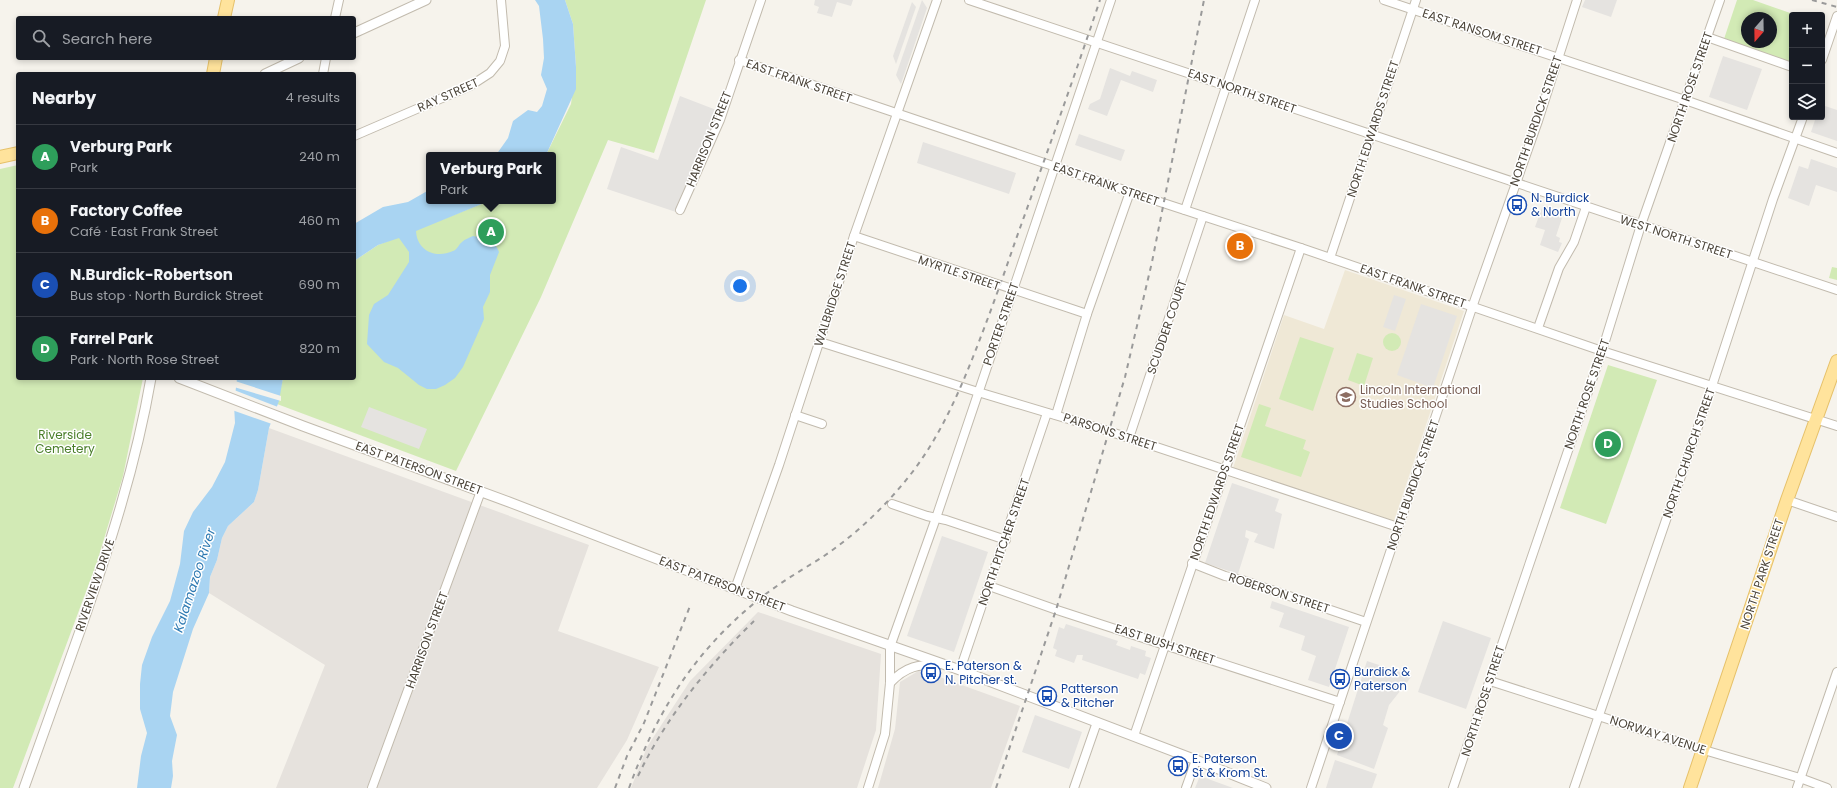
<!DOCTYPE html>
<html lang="en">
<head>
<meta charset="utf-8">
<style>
	body { margin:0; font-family:Poppins,sans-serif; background:#242831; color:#f1f3f6 }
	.controls { position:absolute; right:12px; top:12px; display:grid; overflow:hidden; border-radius:4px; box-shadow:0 2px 6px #0003 }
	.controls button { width:36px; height:36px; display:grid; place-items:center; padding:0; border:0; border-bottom:1px solid #363941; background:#171b24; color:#f1f3f6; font:20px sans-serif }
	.compass { position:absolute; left:1741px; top:12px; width:36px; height:36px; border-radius:50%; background:#171b24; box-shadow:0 2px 6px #0003; rotate:200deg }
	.you { position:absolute; left:740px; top:286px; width:14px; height:14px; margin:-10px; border:3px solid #fff; border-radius:50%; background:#1a73e8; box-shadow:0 0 0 6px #1a73e833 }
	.badge { display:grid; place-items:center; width:26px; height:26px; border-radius:50%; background:#8c9099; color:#fff; font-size:13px; font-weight:700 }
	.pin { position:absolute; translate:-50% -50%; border:2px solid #fff; box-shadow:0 1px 4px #0006 }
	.popup { position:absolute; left:426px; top:152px; width:130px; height:52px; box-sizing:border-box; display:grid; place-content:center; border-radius:4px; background:#171b24; filter:drop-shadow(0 1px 3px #0005); font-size:13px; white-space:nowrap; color:#9ea1a6 }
	.popup b { font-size:15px; color:#f1f3f6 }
	.popup::after { content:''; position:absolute; left:50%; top:100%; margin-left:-8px; border:8px solid transparent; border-top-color:#171b24 }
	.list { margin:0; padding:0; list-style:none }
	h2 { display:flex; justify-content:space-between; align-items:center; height:52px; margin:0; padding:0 16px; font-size:17px }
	h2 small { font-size:13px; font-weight:400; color:#9ea1a6 }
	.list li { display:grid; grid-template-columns:26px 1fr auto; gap:12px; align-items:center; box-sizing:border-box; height:64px; padding:0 16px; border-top:1px solid #363941 }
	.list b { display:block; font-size:15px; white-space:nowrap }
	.list p { margin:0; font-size:13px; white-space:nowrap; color:#9ea1a6 }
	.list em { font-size:13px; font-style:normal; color:#9ea1a6 }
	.icon { flex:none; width:22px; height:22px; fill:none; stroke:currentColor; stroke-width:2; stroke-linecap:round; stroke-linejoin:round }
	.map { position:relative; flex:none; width:1837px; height:788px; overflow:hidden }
	.search { position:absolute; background:#171b24; box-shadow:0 2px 6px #0003; left:16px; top:16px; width:340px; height:44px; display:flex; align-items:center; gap:10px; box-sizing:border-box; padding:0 14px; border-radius:4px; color:#9ea1a6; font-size:15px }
	.panel { position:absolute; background:#171b24; box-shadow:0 2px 6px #0003; left:16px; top:72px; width:340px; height:308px; border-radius:4px }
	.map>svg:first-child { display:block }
	.industrial { fill:#e6e2dd }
	.education { fill:#efe8d6 }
	.green { fill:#d2eab5; fill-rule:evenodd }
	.parking { fill:#e5e3e0 }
	.water { fill:#a9d4f2 }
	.pier { fill:#f6f3ec }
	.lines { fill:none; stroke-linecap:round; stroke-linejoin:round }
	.minor-casing { stroke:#c2bbae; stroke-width:10 }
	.tertiary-casing { stroke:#c2bbae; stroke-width:11 }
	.primary-casing { stroke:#e6c16a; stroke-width:14 }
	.minor { stroke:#fff; stroke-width:8 }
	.tertiary { stroke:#fff; stroke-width:9 }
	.primary { stroke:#ffe39c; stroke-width:12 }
	.rail { stroke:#9a9a9a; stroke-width:2; stroke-dasharray:5 5; stroke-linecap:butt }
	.labels { text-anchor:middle; stroke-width:3; stroke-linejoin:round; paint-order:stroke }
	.street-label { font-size:12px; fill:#4b4439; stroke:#fff }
	.transit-label { font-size:12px; fill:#164399; stroke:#fff; text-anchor:start }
	.education-label { font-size:12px; fill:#785e54; stroke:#fff; text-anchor:start }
	.park-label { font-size:12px; fill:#4a7f2a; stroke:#fff }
	.water-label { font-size:13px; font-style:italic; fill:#2e7ab2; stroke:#fff }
</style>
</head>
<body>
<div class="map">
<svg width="1837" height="788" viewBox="0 0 1837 788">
	<rect width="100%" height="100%" fill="#f6f3ec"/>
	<g class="industrial">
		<path d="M269 428 589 545 558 631 659 667 627 740 597 788H276L325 665 209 593 210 577 217 560 222 538 228 526 254 502 258 490Z"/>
		<path d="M758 612 881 654 876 730 857 788H631L647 747 690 681Z"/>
		<path d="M920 670 1020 706 991 788H878L895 729 900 682Z"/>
	</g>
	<path class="education" d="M1345 270 1464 311 1394 521 1233 468 1284 315 1324 329Z"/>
	<g class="green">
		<path d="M565 0H706L654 153 608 140 541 297 456 471 277 404 283 378H354V261L378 245 489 201H553V155H546L571 104 576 67 573 24Z"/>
		<path d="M1737 0H1753L1796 15H1792V67L1723 42ZM1747 18H1771V42H1747Z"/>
		<path d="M18 165V378H143L123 476 97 562 13 788H0V169Z"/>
		<path d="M1832 267 1837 268V280L1829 278Z"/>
		<circle cx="1392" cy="342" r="9"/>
		<path d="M1300 337 1334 348 1313 411 1279 399Z"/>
		<path d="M1357 353 1373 358 1364 386 1348 380Z"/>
		<path d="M1608 365 1657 380 1606 524 1560 508Z"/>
		<path d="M1259 404 1271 408 1265 426 1306 440 1303 449 1310 452 1301 477 1241 457Z"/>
	</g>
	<g class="parking">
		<path d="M815 0H853L851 6 837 2 832 17 817 13 819 7 814 5Z"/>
		<path d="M922 0 927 8 901 84 896 75Z"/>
		<path d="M1585 0H1617L1611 17 1582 7Z"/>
		<path d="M912 2 916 7 896 64 893 56Z"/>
		<path d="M1723 56 1762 69 1747 110 1709 97Z"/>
		<path d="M1110 68 1130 76 1132 71 1157 80 1153 92 1121 80 1107 116 1088 109 1090 104 1100 99Z"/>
		<path d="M680 96 719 111 682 214 607 189 621 147 658 160Z"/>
		<path d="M1822 105 1837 110V141L1811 132 1816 117H1822Z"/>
		<path d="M1079 134 1125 150 1121 161 1075 145Z"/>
		<path d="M923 142 1016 173 1009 194 917 163Z"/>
		<path d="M1811 159 1837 168V192L1816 185 1809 206 1788 198 1799 166 1808 169Z"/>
		<path d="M1543 205 1564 212 1556 236 1560 238 1559 242 1562 243 1558 252 1540 245 1545 230 1535 227Z"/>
		<path d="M1394 295 1406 299 1395 331 1383 327Z"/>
		<path d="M1421 304 1457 316 1433 388 1397 375Z"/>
		<path d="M369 407 427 429 419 449 361 427Z"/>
		<path d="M1232 483 1279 499 1275 511 1282 514 1274 549 1254 542 1258 534 1246 530 1245 537 1249 539 1238 574 1205 563Z"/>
		<path d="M942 536 988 552 954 652 907 636Z"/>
		<path d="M1272 601 1349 627 1329 687 1308 680 1316 656 1301 650 1305 636 1279 627 1284 613 1270 608Z"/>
		<path d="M1443 621 1491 638 1466 709 1418 692Z"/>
		<path d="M1066 624 1118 641 1116 645 1130 650 1131 646 1146 651 1145 656 1151 658 1145 675 1140 673 1138 679 1082 660 1083 655H1077L1074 663 1055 656 1057 650 1053 648 1059 627 1064 629Z"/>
		<path d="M1367 661 1412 676 1389 705 1383 725 1388 728 1374 769 1337 755Z"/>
		<path d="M1035 715 1082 732 1069 769 1022 752Z"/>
		<path d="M1335 760 1377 774 1372 788H1326Z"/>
		<path d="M1200 776 1233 788H1195Z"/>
	</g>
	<g class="water">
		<path d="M535 0H565L573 24 576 67V89L546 155H496L508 138 513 121 528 110 537 112 542 106 547 89 541 75 544 58 543 39 539 6Z"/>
		<path d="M429 190V201H489L416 231C417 251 436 259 453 251 457 250 459 244 462 242 465 239 469 238 473 236 484 238 495 240 499 252L490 275V292L483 307 484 319 478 333 463 367 455 378 445 385 436 389H427L419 385 398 368 384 362 367 344 369 315 374 304 388 295 409 262V252L399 238 378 245 354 261V224L383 207 408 202Z"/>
		<path d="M237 378H283L279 401 269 428 258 490 254 502 228 526 222 538 217 560 210 577 209 593 193 629 173 692 170 716 177 735 172 761 173 776 171 788H137L141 756 147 733 140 709V684L142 665 152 637 170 601 180 564 184 531 193 512 212 487 225 462 235 423 234 405Z"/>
	</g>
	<g class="pier">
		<path d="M235 381 281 396V401L234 387Z"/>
		<path d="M234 390 278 407 272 424 232 410Z"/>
	</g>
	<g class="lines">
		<g class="minor-casing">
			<g id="minor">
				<path d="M969 0 1837 290"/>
				<path d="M1384 0 1685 100 1837 153"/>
				<path d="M335 18 339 0"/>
				<path d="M1707 37 1792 67"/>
				<path d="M739 60 1157 201 1301 248 1602 351 1837 426"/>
				<path d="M1822 60 1837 16"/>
				<path d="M323 74 326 58"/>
				<path d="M354 136 470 86 490 73 500 61 505 46 501 0"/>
				<path d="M680 210 720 120 761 0"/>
				<path d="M1185 210 1255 0"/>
				<path d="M854 236 1087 314"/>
				<path d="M1330 258 1416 0"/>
				<path d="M1538 328 1559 268 1574 242 1586 207"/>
				<path d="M820 342 978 392 1105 430 1398 527"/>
				<path d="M795 415 822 424"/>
				<path d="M1056 415 1087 314 1130 192"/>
				<path d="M1129 438 1203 216"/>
				<path d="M1787 500 1837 517"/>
				<path d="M892 504 927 516 946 520 1006 540"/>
				<path d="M1192 563 1225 576 1242 580 1366 622"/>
				<path d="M989 586 1057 610 1340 702"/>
				<path d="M735 589 779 465 854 236 937 0"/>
				<path d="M960 670 1047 413"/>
				<path d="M1490 681 1704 750 1800 778 1827 788"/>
				<path d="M890 683C907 665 919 665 942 664"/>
				<path d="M1134 736 1301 248"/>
				<path d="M372 788 481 491"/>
				<path d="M868 788 885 734 890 683V647L936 518 1111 0"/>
				<path d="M1074 788 1097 722"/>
				<path d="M1186 788 1196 760"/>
				<path d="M1311 788 1475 299 1538 121 1577 0"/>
				<path d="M1453 788 1602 351 1641 225 1720 0"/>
				<path d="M1574 788 1712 386 1773 199 1803 117"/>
				<path d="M1797 788 1837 672"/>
			</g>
		</g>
		<g class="tertiary-casing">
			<g id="tertiary">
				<path d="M354 33 426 0"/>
				<path d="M265 74 299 58"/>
				<path d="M179 378 303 426 509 502 792 611 960 670 1196 760 1266 788"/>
				<path d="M24 788C43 736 61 683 80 631 109 548 136 465 151 378"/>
			</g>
		</g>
		<g class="primary-casing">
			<g id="primary">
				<path d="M224 18 228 0"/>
				<path d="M213 74 216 58"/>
				<path d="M0 157 18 153"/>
				<path d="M1690 788 1787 500 1837 361"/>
			</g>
		</g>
		<use href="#minor" class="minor"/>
		<use href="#tertiary" class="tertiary"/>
		<use href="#primary" class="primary"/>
		<g class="rail">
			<path d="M1812 0 1837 7"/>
			<path d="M638 776C666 717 708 666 754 621"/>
			<path d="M615 788 627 756 644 723 690 606"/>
			<path d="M629 788C657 711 694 652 758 600 778 584 800 571 821 558 857 534 888 504 914 470 940 435 957 397 973 357 988 319 1002 280 1015 242 1044 161 1073 81 1100 0"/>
			<path d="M996 788 1056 610 1125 377 1152 262 1204 0"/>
		</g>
	</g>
	<defs>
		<g id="bus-ring" transform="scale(1)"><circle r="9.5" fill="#fff" stroke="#1a4fb4" stroke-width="1.5"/><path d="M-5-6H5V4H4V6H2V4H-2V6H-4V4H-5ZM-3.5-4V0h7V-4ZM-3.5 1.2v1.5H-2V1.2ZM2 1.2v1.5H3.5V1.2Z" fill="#1a4fb4"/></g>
		<g id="school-ring" transform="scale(1)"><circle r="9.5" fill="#fff" stroke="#8d6e63" stroke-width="1.5"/><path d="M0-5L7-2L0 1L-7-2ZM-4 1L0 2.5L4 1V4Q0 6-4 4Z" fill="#8d6e63"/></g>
	</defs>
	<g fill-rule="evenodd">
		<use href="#bus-ring" x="1517" y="205"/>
		<use href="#school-ring" x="1346" y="397"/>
		<use href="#bus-ring" x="931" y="673"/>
		<use href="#bus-ring" x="1340" y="679"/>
		<use href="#bus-ring" x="1047" y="696"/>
		<use href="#bus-ring" x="1178" y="766"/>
	</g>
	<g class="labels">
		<g class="street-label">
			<text transform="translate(1482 32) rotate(18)" y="4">EAST RANSOM STREET</text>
			<text transform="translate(799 81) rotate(19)" y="4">EAST FRANK STREET</text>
			<text transform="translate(1690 87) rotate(-71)" y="4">NORTH ROSE STREET</text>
			<text transform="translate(1242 91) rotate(19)" y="4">EAST NORTH STREET</text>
			<text transform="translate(448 95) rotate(-24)" y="4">RAY STREET</text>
			<text transform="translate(1536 121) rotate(-71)" y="4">NORTH BURDICK STREET</text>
			<text transform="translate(1373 129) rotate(-72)" y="4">NORTH EDWARDS STREET</text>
			<text transform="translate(709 139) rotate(-68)" y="4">HARRISON STREET</text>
			<text transform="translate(1106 184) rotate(19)" y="4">EAST FRANK STREET</text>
			<text transform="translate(1676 237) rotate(18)" y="4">WEST NORTH STREET</text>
			<text transform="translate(959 273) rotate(19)" y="4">MYRTLE STREET</text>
			<text transform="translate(1413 286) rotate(19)" y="4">EAST FRANK STREET</text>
			<text transform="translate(835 294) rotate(-72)" y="4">WALBRIDGE STREET</text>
			<text transform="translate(1001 324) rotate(-71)" y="4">PORTER STREET</text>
			<text transform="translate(1167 327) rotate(-71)" y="4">SCUDDER COURT</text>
			<text transform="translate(1587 394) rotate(-71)" y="4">NORTH ROSE STREET</text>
			<text transform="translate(1110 432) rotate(18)" y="4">PARSONS STREET</text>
			<text transform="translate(1689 453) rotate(-71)" y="4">NORTH CHURCH STREET</text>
			<text transform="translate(419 468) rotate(20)" y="4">EAST PATERSON STREET</text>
			<text transform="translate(1413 485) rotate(-71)" y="4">NORTH BURDICK STREET</text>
			<text transform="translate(1217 492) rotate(-71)" y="4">NORTH EDWARDS STREET</text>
			<text transform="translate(1004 542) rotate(-71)" y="4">NORTH PITCHER STREET</text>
			<text transform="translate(1762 574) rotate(-72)" y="4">NORTH PARK STREET</text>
			<text transform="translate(722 584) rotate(21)" y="4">EAST PATERSON STREET</text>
			<text transform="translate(95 585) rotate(-71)" y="4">RIVERVIEW DRIVE</text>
			<text transform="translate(1279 593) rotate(18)" y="4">ROBERSON STREET</text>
			<text transform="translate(427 640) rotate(-70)" y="4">HARRISON STREET</text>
			<text transform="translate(1165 644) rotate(18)" y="4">EAST BUSH STREET</text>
			<text transform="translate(1483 701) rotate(-72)" y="4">NORTH ROSE STREET</text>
			<text transform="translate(1658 735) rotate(18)" y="4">NORWAY AVENUE</text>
		</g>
		<g class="transit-label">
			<text x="1531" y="202">N. Burdick<tspan x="1531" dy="14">&amp; North</tspan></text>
			<text x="945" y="670">E. Paterson &amp;<tspan x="945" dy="14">N. Pitcher st.</tspan></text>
			<text x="1354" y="676">Burdick &amp;<tspan x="1354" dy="14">Paterson</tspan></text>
			<text x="1061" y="693">Patterson<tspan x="1061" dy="14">&amp; Pitcher</tspan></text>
			<text x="1192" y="763">E. Paterson<tspan x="1192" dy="14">St &amp; Krom St.</tspan></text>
		</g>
		<g class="education-label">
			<text x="1360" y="394">Lincoln International<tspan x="1360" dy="14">Studies School</tspan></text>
		</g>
		<g class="park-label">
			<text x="65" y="439">Riverside<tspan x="65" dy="14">Cemetery</tspan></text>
		</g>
		<g class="water-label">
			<text transform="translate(194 580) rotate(-72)" y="5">Kalamazoo River</text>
		</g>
	</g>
</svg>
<div class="controls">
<button>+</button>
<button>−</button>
<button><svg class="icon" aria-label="layers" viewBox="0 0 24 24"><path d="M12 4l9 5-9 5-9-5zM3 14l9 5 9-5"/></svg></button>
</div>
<svg class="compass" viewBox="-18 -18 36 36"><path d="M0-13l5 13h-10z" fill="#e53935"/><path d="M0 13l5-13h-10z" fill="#9ea1a6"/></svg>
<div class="you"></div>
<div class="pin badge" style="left:491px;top:232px;background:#2e9e5b">A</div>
<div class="popup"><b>Verburg Park</b>Park</div>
<div class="pin badge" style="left:1240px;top:246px;background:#e8710a">B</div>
<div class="pin badge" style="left:1339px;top:736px;background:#1a4fb4">C</div>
<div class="pin badge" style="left:1608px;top:444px;background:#2e9e5b">D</div>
<div class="search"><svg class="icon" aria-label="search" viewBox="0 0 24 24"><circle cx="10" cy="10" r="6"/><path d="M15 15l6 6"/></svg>Search here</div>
<section class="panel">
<h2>Nearby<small>4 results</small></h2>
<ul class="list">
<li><span class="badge" style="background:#2e9e5b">A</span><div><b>Verburg Park</b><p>Park</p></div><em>240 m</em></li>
<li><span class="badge" style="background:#e8710a">B</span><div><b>Factory Coffee</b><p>Café · East Frank Street</p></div><em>460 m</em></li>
<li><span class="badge" style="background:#1a4fb4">C</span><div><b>N.Burdick-Robertson</b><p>Bus stop · North Burdick Street</p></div><em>690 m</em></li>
<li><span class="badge" style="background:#2e9e5b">D</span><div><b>Farrel Park</b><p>Park · North Rose Street</p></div><em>820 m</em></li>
</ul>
</section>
</div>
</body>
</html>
